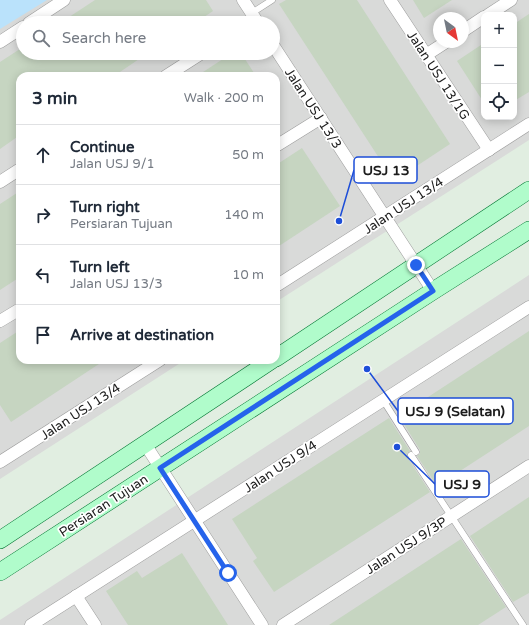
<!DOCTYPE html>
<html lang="en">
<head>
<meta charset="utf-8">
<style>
	body { margin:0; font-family:"Varela Round",sans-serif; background:#f6f6f7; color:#1f2937 }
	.controls { position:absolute; right:12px; top:12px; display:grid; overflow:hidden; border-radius:8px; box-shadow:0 2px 10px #0003 }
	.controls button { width:36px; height:36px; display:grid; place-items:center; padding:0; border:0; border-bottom:1px solid #e0e1e3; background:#fff; color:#1f2937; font:20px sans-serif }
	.compass { position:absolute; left:433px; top:12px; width:36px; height:36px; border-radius:50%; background:#fff; box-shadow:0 2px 10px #0003; rotate:147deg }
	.stop { position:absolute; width:12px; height:12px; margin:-9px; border:3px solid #2563eb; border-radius:50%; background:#fff }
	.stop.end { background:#2563eb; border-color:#fff; box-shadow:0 1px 4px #0008 }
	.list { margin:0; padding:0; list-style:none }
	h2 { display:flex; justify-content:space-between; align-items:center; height:52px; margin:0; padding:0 16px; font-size:17px }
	h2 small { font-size:13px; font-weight:400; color:#747a83 }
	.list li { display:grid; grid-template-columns:26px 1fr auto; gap:12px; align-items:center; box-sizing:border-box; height:60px; padding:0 16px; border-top:1px solid #e0e1e3 }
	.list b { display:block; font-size:15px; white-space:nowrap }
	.list p { margin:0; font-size:13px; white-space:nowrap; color:#747a83 }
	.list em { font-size:13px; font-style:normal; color:#747a83 }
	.icon { flex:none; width:22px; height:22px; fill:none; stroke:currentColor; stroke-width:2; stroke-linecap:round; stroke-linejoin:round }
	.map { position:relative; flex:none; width:529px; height:625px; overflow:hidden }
	.search { position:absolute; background:#fff; box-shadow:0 2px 10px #0003; left:16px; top:16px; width:264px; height:44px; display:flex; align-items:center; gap:10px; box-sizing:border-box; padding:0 14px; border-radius:22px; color:#747a83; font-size:15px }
	.panel { position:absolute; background:#fff; box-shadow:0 2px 10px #0003; left:16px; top:72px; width:264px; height:292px; border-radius:12px }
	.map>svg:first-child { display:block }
	.residential { fill:#d9dad9; fill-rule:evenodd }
	.park { fill:#bae2fb }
	.building { fill:#c6d5c1 }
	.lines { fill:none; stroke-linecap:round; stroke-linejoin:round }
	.service-casing { stroke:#9d9d9d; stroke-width:7 }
	.minor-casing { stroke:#9d9d9d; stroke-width:13 }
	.secondary-casing { stroke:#007531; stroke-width:18 }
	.service { stroke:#fff; stroke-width:6 }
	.minor { stroke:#fff; stroke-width:12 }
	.secondary { stroke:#b0fccb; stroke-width:17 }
	.route { stroke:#2563eb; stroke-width:5 }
	.labels { text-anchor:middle; stroke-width:3.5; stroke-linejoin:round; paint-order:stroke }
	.street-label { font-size:13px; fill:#1c1c1c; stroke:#fff }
	.leader { fill:none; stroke:#1d4ed8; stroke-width:1.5 }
	.callout-dot { fill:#1d4ed8; stroke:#fff; stroke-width:1.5 }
	.callout { fill:#fff; stroke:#1d4ed8; stroke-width:1.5 }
	.callout-label { font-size:14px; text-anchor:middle; font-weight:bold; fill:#1c1c1c }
</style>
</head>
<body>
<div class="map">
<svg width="529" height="625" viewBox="0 0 529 625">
	<rect width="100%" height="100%" fill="#e1eee1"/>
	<g class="residential">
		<path d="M0 0H529V140L276 302V76H20V360H185L0 479ZM484 15H514V117H484ZM439 18H463V42H439ZM23 23H273V53H23Z"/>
		<path d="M529 275V625H0V620Z"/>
	</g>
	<path class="park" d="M0 0H47L0 29Z"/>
	<g class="building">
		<path d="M95 0H206L213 11 195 23H60Z"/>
		<path d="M286 0H357L450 144 394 181 279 4Z"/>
		<path d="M413 0H452L424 18Z"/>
		<path d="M529 14V92L514 101V24Z"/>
		<path d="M484 43V103L457 61Z"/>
		<path d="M23 47V53H148L114 76H20V135L0 149V62Z"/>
		<path d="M232 53H241L256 76H197Z"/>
		<path d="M302 148 340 206 276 248V165Z"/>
		<path d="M20 191V277L0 290V204Z"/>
		<path d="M20 330V360H105L11 422 0 405V343Z"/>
		<path d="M529 331V426L437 486 417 456 420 454V450L399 416Z"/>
		<path d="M389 418 410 451 407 453V457L430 492 274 592 253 561 257 558 232 519Z"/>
		<path d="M529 497V593L513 602 470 536Z"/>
		<path d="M461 539 506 607 478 625H329Z"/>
		<path d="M182 553 228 625H128L106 591 137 571 142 578Z"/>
	</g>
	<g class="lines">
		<g class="service-casing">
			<g id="service">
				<path d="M252 13 272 0"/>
				<path d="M383 400 416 452"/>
				<path d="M411 455 523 625"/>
			</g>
		</g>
		<g class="minor-casing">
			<g id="minor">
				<path d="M243 0 258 23"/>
				<path d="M390 0 489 150"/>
				<path d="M488 15 511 0"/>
				<path d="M29 23 64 0"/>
				<path d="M463 31 484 17"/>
				<path d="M0 42 23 27"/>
				<path d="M273 45 433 291"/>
				<path d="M426 55 446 42"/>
				<path d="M166 76 202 53"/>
				<path d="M276 146 321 118"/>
				<path d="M0 182 20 169"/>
				<path d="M276 286 529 124"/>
				<path d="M0 321 20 309"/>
				<path d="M145 444 262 625"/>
				<path d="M0 462 160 360"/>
				<path d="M76 596 95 625"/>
				<path d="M31 625 529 307"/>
				<path d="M283 625 529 466"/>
			</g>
		</g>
		<g class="secondary-casing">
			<g id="secondary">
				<path d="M276 358 529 190"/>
				<path d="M0 540 272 360"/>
				<path d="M0 572 433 291 529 230"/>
			</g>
		</g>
		<use href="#service" class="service"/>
		<use href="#minor" class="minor"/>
		<use href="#secondary" class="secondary"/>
	</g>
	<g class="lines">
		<path class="route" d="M228 573 160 468 433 291 416 265"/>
	</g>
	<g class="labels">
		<g class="street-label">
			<text transform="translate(439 75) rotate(57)" y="5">Jalan USJ 13/1G</text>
			<text transform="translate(314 108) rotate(57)" y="5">Jalan USJ 13/3</text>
			<text transform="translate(403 205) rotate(-33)" y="5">Jalan USJ 13/4</text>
			<text transform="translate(80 411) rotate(-33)" y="5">Jalan USJ 13/4</text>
			<text transform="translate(280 466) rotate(-33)" y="5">Jalan USJ 9/4</text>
			<text transform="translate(103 505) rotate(-33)" y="5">Persiaran Tujuan</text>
			<text transform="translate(406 545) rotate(-33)" y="5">Jalan USJ 9/3P</text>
		</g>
	</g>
	<path class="leader" d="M339 221L354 170M367 369L398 411M397 447L435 484"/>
	<g class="callout-dot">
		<circle cx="339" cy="221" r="4"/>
		<circle cx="367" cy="369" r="4"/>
		<circle cx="397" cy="447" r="4"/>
	</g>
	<g class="callout">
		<rect x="354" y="157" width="63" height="26" rx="4"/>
		<rect x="398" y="398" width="115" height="26" rx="4"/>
		<rect x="435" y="471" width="54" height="26" rx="4"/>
	</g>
	<g class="callout-label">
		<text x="386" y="175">USJ 13</text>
		<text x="455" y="416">USJ 9 (Selatan)</text>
		<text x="462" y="489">USJ 9</text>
	</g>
</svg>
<div class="controls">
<button>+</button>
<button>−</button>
<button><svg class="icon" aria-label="locate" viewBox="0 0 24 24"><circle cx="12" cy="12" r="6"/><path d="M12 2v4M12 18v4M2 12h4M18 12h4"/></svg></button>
</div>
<svg class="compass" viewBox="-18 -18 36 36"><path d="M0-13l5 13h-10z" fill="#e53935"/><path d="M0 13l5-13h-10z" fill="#747a83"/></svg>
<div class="stop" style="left:228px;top:573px"></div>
<div class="stop end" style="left:416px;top:265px"></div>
<div class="search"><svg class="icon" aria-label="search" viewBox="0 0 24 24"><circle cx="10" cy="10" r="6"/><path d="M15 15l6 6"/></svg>Search here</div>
<section class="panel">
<h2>3 min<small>Walk · 200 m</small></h2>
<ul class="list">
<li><svg class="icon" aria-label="ahead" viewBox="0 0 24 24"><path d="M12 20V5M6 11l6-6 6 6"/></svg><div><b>Continue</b><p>Jalan USJ 9/1</p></div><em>50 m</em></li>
<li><svg class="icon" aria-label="right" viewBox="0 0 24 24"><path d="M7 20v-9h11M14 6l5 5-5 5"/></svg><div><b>Turn right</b><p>Persiaran Tujuan</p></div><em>140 m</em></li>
<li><svg class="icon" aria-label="left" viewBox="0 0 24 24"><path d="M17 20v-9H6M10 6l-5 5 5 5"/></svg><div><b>Turn left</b><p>Jalan USJ 13/3</p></div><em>10 m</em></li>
<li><svg class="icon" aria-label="arrive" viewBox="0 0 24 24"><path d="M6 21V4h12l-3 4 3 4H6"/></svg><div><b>Arrive at destination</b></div></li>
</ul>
</section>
</div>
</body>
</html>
